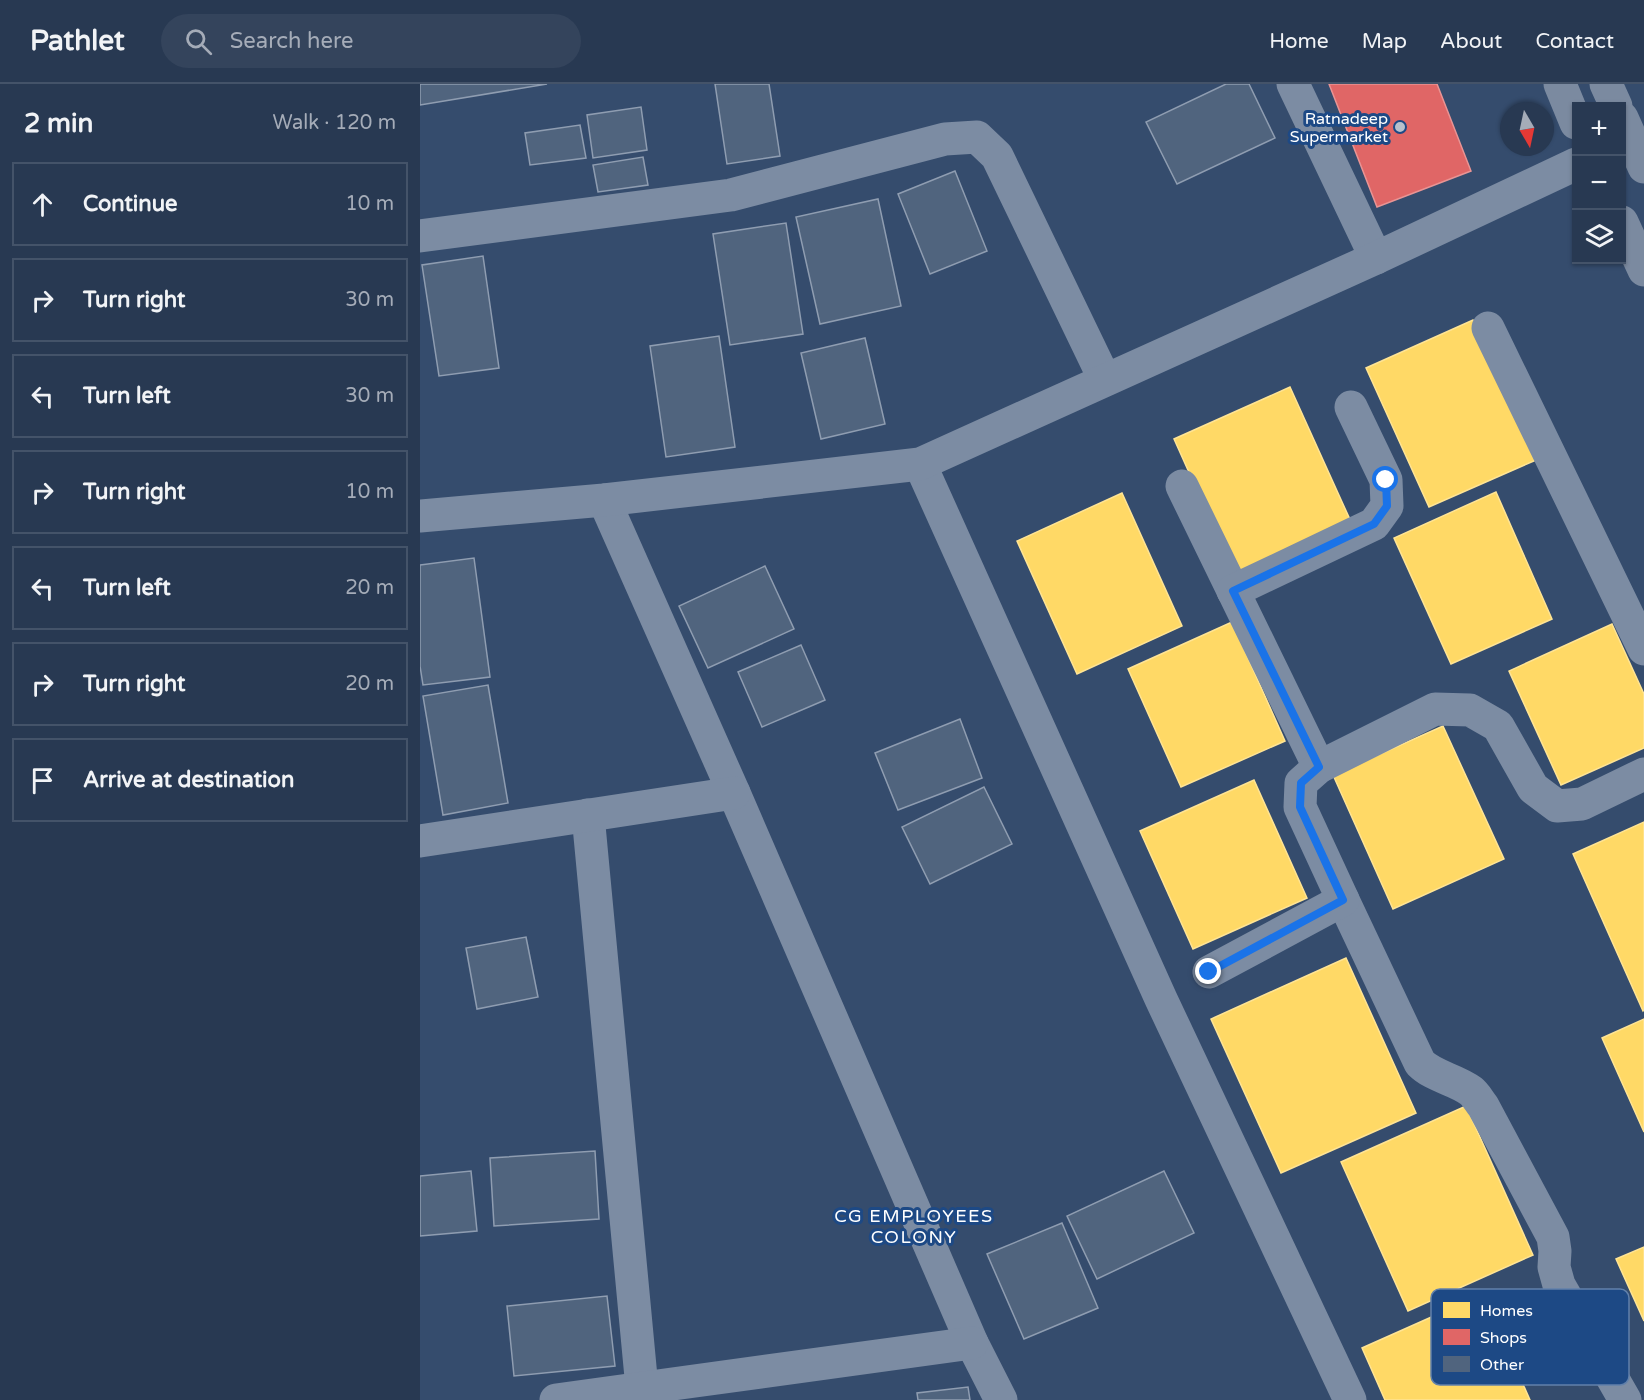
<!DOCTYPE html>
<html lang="en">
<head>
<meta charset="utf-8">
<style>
	body { margin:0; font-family:"Varela Round",sans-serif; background:#34445c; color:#f1f3f6 }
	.controls { position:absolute; right:18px; top:18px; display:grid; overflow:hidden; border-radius:0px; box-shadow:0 2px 4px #0004 }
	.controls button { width:54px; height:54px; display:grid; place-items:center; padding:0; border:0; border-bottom:2px solid #445369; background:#283952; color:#f1f3f6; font:30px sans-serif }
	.compass { position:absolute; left:1080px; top:18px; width:54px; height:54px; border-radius:50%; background:#283952; box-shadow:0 2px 4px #0004; rotate:171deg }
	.stop { position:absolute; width:18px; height:18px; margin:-14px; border:4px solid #1a73e8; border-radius:50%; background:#fff }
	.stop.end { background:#1a73e8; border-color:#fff; box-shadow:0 2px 6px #0008 }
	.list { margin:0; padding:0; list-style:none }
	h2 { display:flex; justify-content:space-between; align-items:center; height:78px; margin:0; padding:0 24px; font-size:26px }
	h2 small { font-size:20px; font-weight:400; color:#a5acb8 }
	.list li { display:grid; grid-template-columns:39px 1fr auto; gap:18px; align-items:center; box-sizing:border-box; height:84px; margin:0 12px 12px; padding:0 12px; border:2px solid #445369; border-radius:0px }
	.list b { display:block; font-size:22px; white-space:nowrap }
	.list em { font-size:20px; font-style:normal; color:#a5acb8 }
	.icon { flex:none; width:33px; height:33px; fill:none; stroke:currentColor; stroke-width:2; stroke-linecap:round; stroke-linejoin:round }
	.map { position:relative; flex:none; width:1224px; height:1316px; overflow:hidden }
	header { display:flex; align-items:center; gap:36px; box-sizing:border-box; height:84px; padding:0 30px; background:#283952; border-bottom:2px solid #445369 }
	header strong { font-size:28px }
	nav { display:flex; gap:33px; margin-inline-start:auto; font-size:21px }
	.search { width:420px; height:54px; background:#34445c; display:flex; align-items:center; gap:15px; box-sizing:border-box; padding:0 21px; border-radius:33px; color:#a5acb8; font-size:22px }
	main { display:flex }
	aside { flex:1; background:#283952 }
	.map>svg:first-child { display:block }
	.homes { fill:#ffd966; stroke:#ffe494; stroke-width:1.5 }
	.shops { fill:#e06666; stroke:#e99494; stroke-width:1.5 }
	.building { fill:#50647e; stroke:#8f9db1; stroke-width:1.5 }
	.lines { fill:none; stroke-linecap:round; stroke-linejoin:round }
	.minor { stroke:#7c8ca3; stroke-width:33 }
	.major { stroke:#7b8aa0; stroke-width:33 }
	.route { stroke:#1a73e8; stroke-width:8 }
	.poi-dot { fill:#b8c0cc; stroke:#1d4985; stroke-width:2 }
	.labels { text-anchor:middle; stroke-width:6; stroke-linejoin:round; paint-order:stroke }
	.poi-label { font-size:16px; fill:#fff; stroke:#1d4985; text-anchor:end }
	.neighbourhood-label { font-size:18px; letter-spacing:1.5px; fill:#fff; stroke:#1d4985 }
	.key { fill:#1d4985; stroke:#6180aa; stroke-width:1.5 }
	.key-label { font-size:16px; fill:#fff }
</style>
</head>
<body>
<header>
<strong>Pathlet</strong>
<div class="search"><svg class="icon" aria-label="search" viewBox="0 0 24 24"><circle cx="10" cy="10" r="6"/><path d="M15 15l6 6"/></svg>Search here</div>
<nav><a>Home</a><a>Map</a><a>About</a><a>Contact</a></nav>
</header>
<main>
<aside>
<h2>2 min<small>Walk · 120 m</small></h2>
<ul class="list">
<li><svg class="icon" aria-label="ahead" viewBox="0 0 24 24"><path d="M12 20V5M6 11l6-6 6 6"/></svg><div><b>Continue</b></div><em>10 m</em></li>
<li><svg class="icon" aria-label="right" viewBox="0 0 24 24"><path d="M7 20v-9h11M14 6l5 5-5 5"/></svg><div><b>Turn right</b></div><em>30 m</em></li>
<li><svg class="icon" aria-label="left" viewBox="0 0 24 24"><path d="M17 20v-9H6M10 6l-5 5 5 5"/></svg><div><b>Turn left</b></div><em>30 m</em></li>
<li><svg class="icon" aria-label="right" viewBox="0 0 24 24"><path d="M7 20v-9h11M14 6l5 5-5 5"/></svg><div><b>Turn right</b></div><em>10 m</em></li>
<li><svg class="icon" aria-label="left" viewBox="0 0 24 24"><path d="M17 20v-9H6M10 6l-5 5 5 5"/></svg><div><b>Turn left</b></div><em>20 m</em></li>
<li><svg class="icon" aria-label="right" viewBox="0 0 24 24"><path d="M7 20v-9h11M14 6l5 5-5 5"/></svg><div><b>Turn right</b></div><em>20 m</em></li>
<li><svg class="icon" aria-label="arrive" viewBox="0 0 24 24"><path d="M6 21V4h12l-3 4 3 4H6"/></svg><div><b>Arrive at destination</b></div></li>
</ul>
</aside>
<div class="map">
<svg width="1224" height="1316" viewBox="0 0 1224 1316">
	<rect width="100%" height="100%" fill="#354c6d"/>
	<g class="homes">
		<path d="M1053 236 1116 376 1009 423 946 284Z"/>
		<path d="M870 303 932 440 816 493 754 355Z"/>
		<path d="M1076 408 1132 535 1031 580 974 454Z"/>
		<path d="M702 409 762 542 657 590 597 457Z"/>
		<path d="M812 538 865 657 761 703 708 585Z"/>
		<path d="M1192 540 1224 610V664L1141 701 1089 587Z"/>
		<path d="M1023 642 1084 775 973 825 913 691Z"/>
		<path d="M834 696 887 814 773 865 720 747Z"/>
		<path d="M1224 738V926L1223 927 1153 770Z"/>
		<path d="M926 874 996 1029 861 1089 791 935Z"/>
		<path d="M1224 935V1048L1182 954Z"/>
		<path d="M1046 1022 1113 1171 988 1227 921 1078Z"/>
		<path d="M1224 1163V1237L1196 1175Z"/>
		<path d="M1063 1210 1110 1316H965L942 1264Z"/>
	</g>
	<path class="shops" d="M909 0H1017L1051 87 957 123Z"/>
	<g class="building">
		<path d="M0 0H127L0 21Z"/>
		<path d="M295 0H349L360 72 307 80Z"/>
		<path d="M806 0H829L855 54 757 100 726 38Z"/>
		<path d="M221 23 227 66 173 74 167 31Z"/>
		<path d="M160 41 166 74 110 81 105 49Z"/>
		<path d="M223 73 228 101 178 108 173 81Z"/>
		<path d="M535 87 567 167 510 190 478 110Z"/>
		<path d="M458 115 481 222 400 240 376 133Z"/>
		<path d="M366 139 383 250 310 261 293 150Z"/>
		<path d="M63 172 79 284 19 292 2 181Z"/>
		<path d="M299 252 315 363 246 373 230 262Z"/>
		<path d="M445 254 465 340 401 355 381 269Z"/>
		<path d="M54 474 70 593 3 601 0 582V481Z"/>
		<path d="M345 482 374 545 288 584 259 522Z"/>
		<path d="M381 561 405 616 342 643 318 588Z"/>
		<path d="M68 601 88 719 23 731 3 612Z"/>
		<path d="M540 635 562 694 478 726 455 669Z"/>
		<path d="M564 703 592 760 510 800 482 743Z"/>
		<path d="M106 853 118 913 57 925 46 864Z"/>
		<path d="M175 1067 179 1135 74 1142 70 1074Z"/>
		<path d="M51 1087 57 1147 0 1152V1092Z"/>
		<path d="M744 1087 774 1149 677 1195 647 1132Z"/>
		<path d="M642 1139 678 1224 604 1255 567 1170Z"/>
		<path d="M187 1212 195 1282 94 1292 87 1222Z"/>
		<path d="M548 1303 550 1316H498L497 1309Z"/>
	</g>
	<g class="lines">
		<g class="minor">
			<path d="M873 0 956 174"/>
			<path d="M0 152 311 111 525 55 557 53 577 72 685 296"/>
			<path d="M1068 244 1224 565"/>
			<path d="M500 380 741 915 930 1316"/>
			<path d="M762 402 899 683"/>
			<path d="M184 416 314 709 552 1259 581 1316"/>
			<path d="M0 432 184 416 500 380 956 174 1156 80"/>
			<path d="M813 507 954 440 967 422 966 396 931 323"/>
			<path d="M168 731 222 1304"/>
			<path d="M0 757 314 709"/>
			<path d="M923 816 1000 979C1014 993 1035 995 1051 1007 1056 1011 1059 1017 1063 1022L1133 1153 1135 1167 1134 1183 1139 1201 1205 1316"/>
			<path d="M789 888 923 816 880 723 881 699 899 683 1015 625 1050 626 1078 642 1113 704 1137 722 1162 720 1224 690"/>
			<path d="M136 1316 552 1259"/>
		</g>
		<g class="major">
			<path d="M1140 0 1156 39"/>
			<path d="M1186 0 1196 22"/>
			<path d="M1202 34 1224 83"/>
			<path d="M1202 138 1224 186"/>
		</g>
	</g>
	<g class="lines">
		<path class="route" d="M789 888 923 816 880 723 881 699 899 683 813 507 954 440 967 422 966 396"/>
	</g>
	<circle class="poi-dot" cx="980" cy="43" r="6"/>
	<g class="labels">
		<g class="poi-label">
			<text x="968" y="40">Ratnadeep<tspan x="968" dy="18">Supermarket</tspan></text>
		</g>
		<g class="neighbourhood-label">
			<text x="494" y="1138">CG EMPLOYEES<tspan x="494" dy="21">COLONY</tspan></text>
		</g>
	</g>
	<rect x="1011" y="1205" width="198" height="96" rx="9" class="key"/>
	<rect x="1023" y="1218" width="27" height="16" fill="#ffd966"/>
	<rect x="1023" y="1245" width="27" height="16" fill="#e06666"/>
	<rect x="1023" y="1272" width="27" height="16" fill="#50647e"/>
	<g class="key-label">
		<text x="1060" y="1232">Homes</text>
		<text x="1060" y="1259">Shops</text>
		<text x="1060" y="1286">Other</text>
	</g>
</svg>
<div class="controls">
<button>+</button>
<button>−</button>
<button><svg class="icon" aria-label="layers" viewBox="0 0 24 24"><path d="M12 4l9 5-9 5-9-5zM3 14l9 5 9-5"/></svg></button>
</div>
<svg class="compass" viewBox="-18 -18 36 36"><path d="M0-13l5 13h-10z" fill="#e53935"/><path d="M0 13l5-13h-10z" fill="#a5acb8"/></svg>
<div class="stop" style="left:966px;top:396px"></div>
<div class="stop end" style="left:789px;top:888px"></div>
</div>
</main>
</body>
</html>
